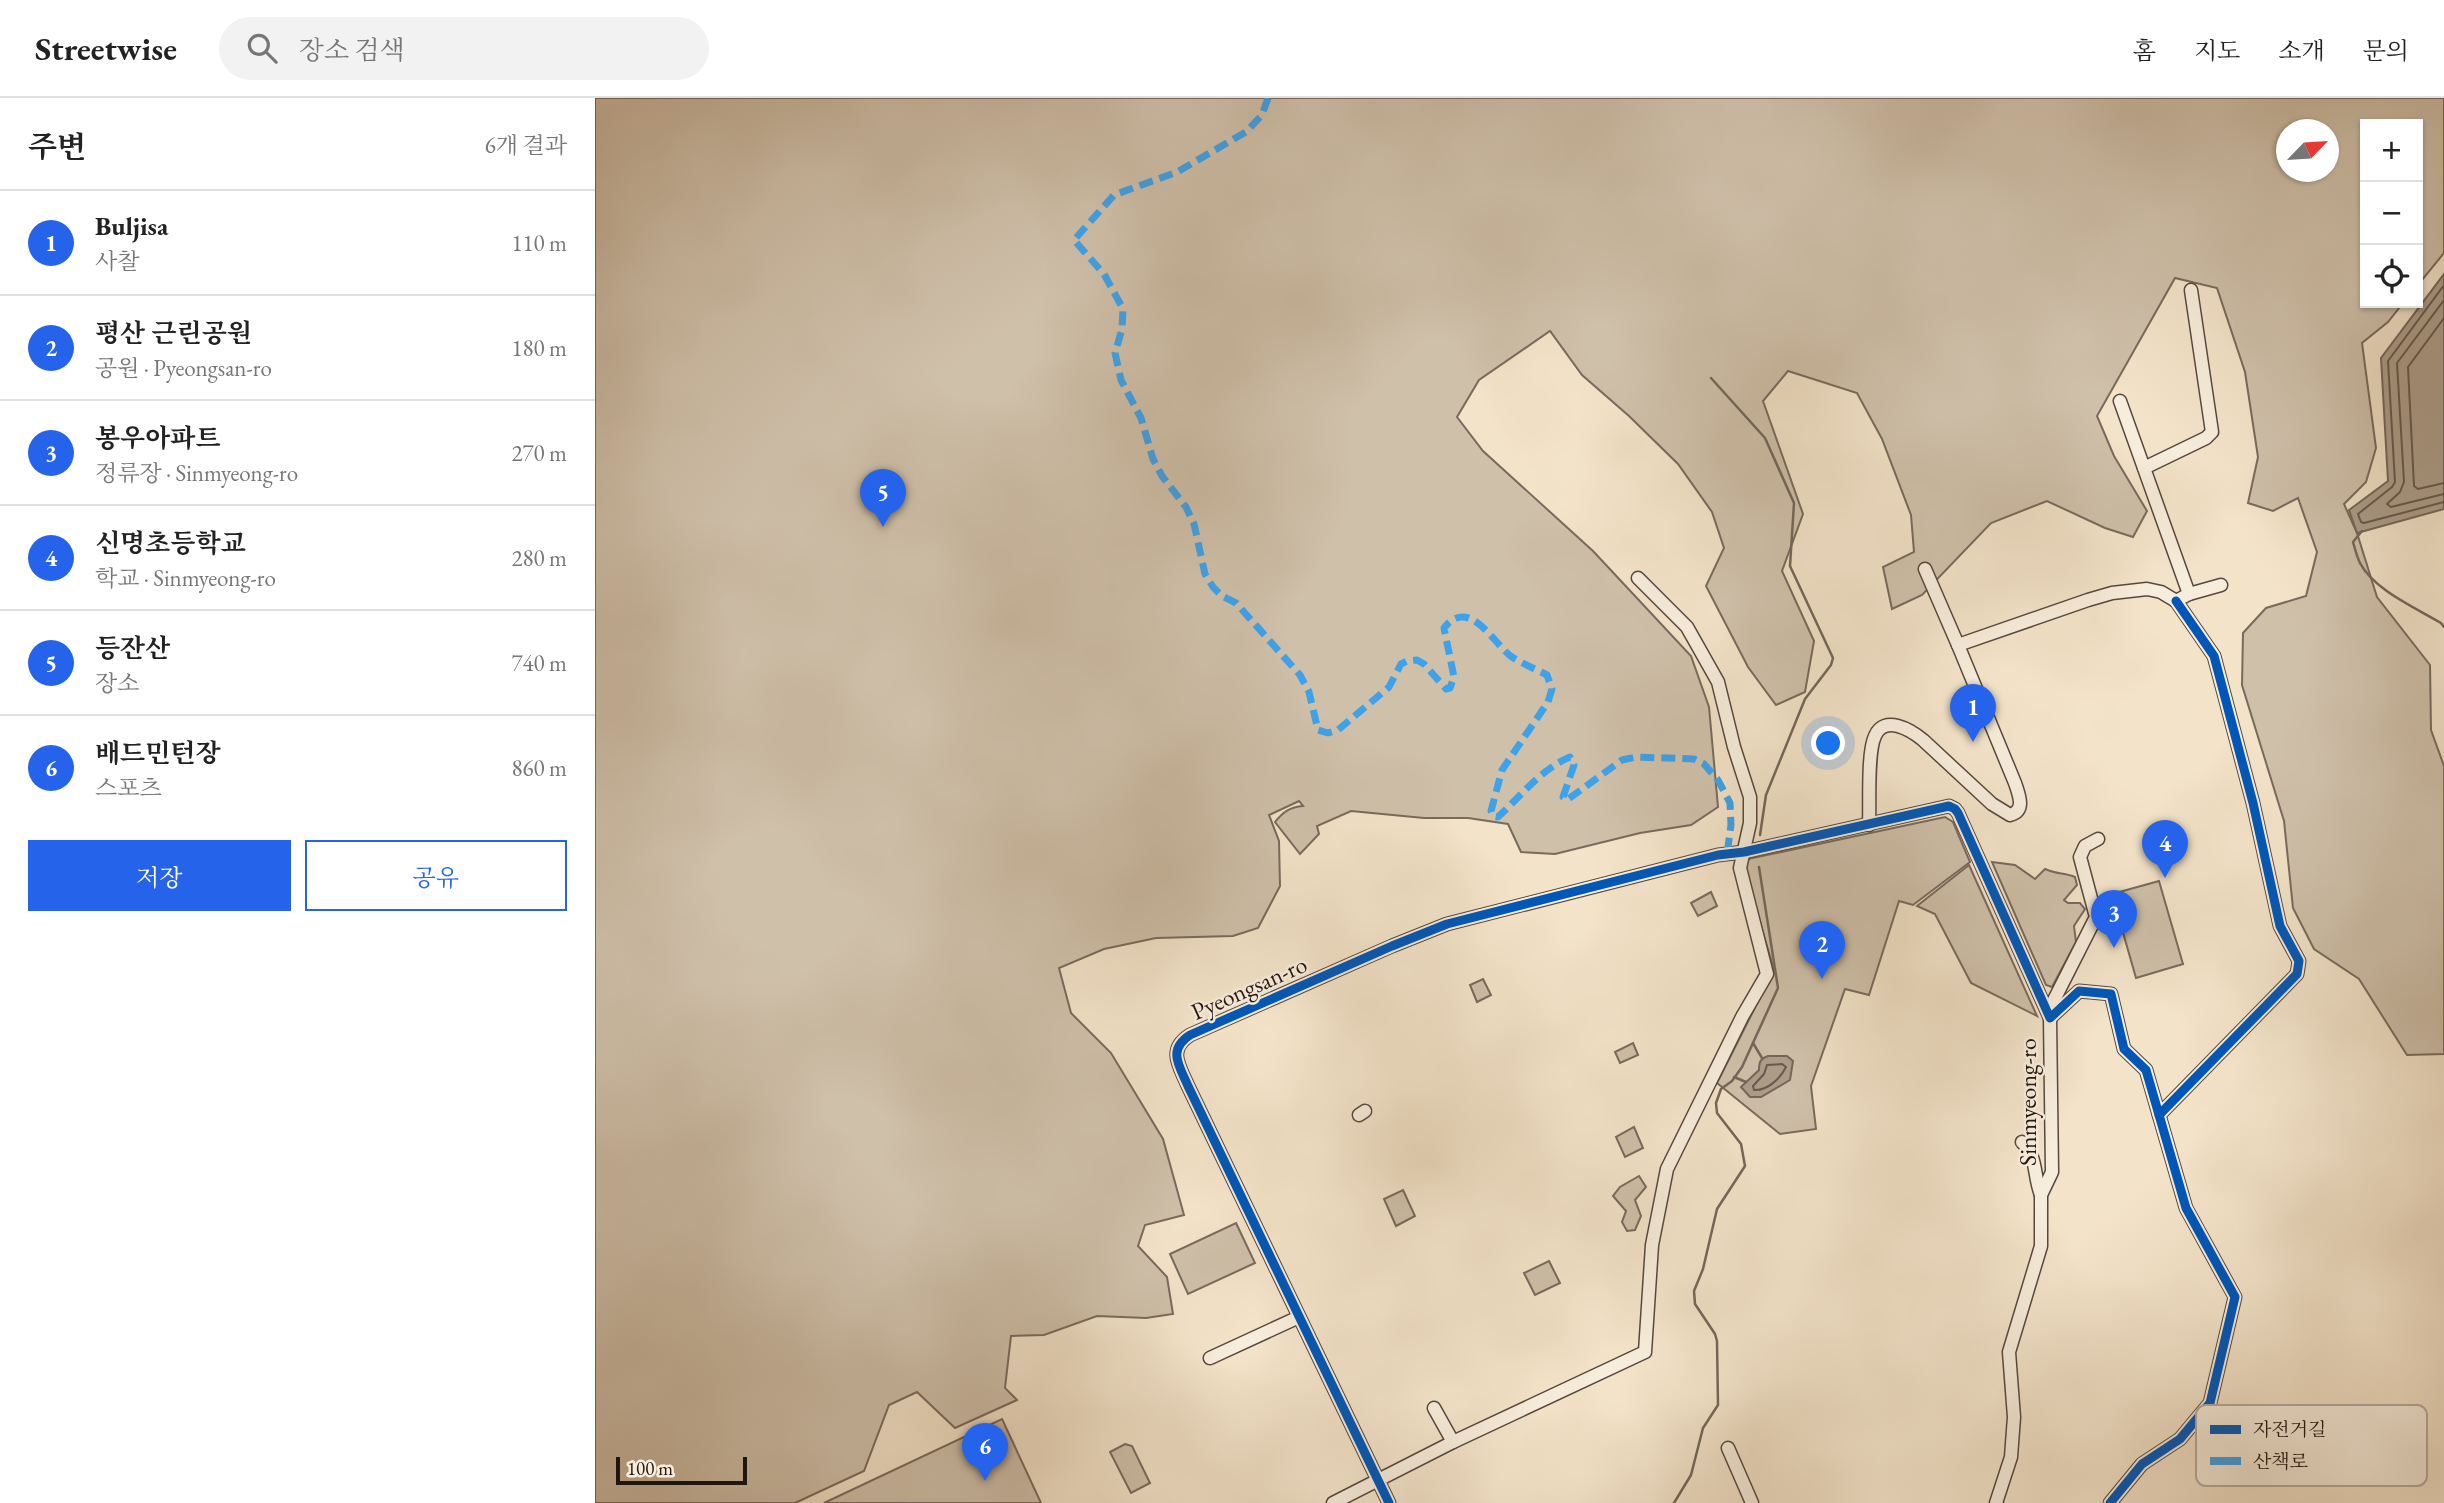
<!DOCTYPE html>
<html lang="ko">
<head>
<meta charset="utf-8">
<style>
	body { margin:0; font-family:"EB Garamond","Noto Serif KR",serif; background:#f2f2f2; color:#222 }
	.controls { position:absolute; right:21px; top:21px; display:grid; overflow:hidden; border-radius:0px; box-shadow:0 2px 5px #0004 }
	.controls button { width:63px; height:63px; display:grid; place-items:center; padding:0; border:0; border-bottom:2px solid #e0e0e0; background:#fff; color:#222; font:35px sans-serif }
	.compass { position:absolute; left:1681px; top:21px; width:63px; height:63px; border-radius:50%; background:#fff; box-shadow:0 2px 5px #0004; rotate:65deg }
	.scale { position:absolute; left:21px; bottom:18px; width:131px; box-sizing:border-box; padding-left:7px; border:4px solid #211510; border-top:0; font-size:19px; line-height:24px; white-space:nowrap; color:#211510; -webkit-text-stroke:5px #f7eddc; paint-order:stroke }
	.you { position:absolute; left:1234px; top:646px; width:24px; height:24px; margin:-18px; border:5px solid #fff; border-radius:50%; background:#1a73e8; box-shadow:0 0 0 10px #1a73e833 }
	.badge { display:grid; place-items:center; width:46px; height:46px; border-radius:50%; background:#2563eb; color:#fff; font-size:23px; font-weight:700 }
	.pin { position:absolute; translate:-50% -58px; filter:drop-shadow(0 2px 4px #0008) }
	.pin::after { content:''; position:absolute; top:37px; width:24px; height:21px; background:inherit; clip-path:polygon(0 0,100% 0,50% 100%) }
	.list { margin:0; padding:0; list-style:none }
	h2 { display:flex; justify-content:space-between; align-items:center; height:91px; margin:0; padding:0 28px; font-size:30px }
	h2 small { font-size:23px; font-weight:400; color:#767676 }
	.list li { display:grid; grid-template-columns:46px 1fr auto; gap:21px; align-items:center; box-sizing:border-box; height:105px; padding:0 28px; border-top:2px solid #e0e0e0 }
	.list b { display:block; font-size:26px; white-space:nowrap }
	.list p { margin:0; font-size:23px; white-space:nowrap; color:#767676 }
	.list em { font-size:23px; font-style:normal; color:#767676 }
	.actions { display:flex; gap:14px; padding:21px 28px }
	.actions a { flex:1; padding:16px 0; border:2px solid #2563eb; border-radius:0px; text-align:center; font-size:24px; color:#2563eb }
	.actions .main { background:#2563eb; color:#fff }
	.icon { flex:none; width:38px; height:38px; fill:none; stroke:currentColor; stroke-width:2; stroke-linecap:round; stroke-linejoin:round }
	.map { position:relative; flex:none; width:1849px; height:1405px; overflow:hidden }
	header { display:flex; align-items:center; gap:42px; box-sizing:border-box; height:98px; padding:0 35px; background:#fff; border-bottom:2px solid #e0e0e0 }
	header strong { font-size:33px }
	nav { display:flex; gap:38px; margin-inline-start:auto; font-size:24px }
	.search { width:490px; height:63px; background:#f2f2f2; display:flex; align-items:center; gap:18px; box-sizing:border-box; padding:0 24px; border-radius:38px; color:#767676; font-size:26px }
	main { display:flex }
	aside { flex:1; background:#fff }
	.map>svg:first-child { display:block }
	.green { fill:#cfc0aa; stroke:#786a5d; stroke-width:2; fill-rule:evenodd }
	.water { fill:#ac9d8a; stroke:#746759; stroke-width:2 }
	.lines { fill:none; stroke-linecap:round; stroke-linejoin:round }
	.shore { stroke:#66594d; stroke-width:2 }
	.stream { stroke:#746759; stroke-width:2.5 }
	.minor-casing { stroke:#56483e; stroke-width:15 }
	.minor { stroke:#f7eddc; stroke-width:12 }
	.quiet { stroke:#3ea2ea; stroke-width:7; stroke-dasharray:14 7; stroke-linecap:butt }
	.cycleway-casing { stroke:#f7eddc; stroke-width:13 }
	.cycleway { stroke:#0057b8; stroke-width:9 }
	.labels { text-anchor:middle; stroke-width:5; stroke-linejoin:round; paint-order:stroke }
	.street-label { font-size:24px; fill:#211510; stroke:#f7eddc }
	.key { fill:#f7eddc; stroke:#b7ac9f; stroke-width:2 }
	.key-label { font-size:19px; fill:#211510 }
</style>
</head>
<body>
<header>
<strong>Streetwise</strong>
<div class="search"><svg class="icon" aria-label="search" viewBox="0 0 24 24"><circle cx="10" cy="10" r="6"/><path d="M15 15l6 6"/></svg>장소 검색</div>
<nav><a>홈</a><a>지도</a><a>소개</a><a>문의</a></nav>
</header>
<main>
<aside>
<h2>주변<small>6개 결과</small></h2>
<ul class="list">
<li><span class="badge">1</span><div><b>Buljisa</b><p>사찰</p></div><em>110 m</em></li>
<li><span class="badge">2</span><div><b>평산 근린공원</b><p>공원 · Pyeongsan-ro</p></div><em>180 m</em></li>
<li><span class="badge">3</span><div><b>봉우아파트</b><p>정류장 · Sinmyeong-ro</p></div><em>270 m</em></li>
<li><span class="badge">4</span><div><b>신명초등학교</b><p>학교 · Sinmyeong-ro</p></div><em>280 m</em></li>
<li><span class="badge">5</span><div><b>등잔산</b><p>장소</p></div><em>740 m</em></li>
<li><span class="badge">6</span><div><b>배드민턴장</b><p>스포츠</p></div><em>860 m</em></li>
</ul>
<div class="actions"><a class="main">저장</a><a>공유</a></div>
</aside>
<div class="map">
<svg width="1849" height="1405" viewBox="0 0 1849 1405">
	<rect width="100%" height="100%" fill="#f3e3c9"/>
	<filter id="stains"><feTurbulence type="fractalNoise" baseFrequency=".00286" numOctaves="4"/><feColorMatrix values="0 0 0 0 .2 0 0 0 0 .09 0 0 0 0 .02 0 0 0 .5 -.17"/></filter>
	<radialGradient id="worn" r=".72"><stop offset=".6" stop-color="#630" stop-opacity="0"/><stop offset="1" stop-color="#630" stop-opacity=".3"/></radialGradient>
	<g class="green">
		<path d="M0 0H1849V155L1823 187V26H1770V205H1808L1793 224 1767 245 1781 350 1771 384 1749 406 1762 435 1782 499 1835 567 1836 632 1849 668V956L1812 957 1764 881 1719 851 1698 810 1689 723 1647 587 1648 535 1671 510 1711 498 1722 454 1703 400 1678 413 1653 405 1663 359 1650 274 1622 190 1580 180 1502 318 1519 358 1552 413 1538 439 1510 430 1452 403 1396 425 1327 497 1297 511 1288 469 1319 454 1316 417 1287 341 1262 295 1193 273 1168 303 1208 416 1187 473 1219 543 1210 594 1181 607 1153 569 1111 488 1129 450 1117 414 1083 366 1034 318 987 277 955 233 884 282 862 319 888 353 998 453 1096 558 1114 609 1123 709 1096 727 1045 735 960 756 926 754 913 726 873 720H829L756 713 722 728 724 736 705 756 680 724C688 714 695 709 708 708L704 703 674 717 684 743 685 788 663 830 638 838 561 840 509 851 464 870 476 915 516 955 568 1041 589 1117 550 1127 543 1148 572 1179 578 1216 551 1220 502 1218 449 1237 416 1238 410 1290 422 1302 360 1330 322 1294 294 1307 269 1373 200 1405H0ZM1692 32H1734V74H1692Z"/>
		<path d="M1350 719 1358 724 1375 764 1318 807 1304 803 1274 897 1250 891 1216 988 1221 1031 1185 1036 1122 985 1179 872 1149 770 1153 761Z"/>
		<path d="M1397 764 1420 767 1440 781 1450 771C1461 776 1470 775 1480 779L1482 787 1469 802 1473 805H1485L1490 811 1479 828 1481 844 1457 889 1451 887Z"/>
		<path d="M1374 767 1442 918 1376 885 1340 816 1322 808Z"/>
		<path d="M1564 783 1588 866 1541 880 1517 796Z"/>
		<path d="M1116 794 1122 808 1103 818 1096 805Z"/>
		<path d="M888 881 896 897 882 904 875 887Z"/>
		<path d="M1038 945 1043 957 1025 965 1020 954Z"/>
		<path d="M1039 1029 1048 1050 1030 1059 1021 1039Z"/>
		<path d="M1044 1078 1051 1089 1040 1102 1046 1118 1040 1132 1032 1133 1027 1124 1031 1113 1018 1098 1025 1089Z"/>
		<path d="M808 1092 820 1118 801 1128 789 1101Z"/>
		<path d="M641 1125 660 1165 593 1196 575 1156Z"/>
		<path d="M954 1163 965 1185 940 1197 929 1175Z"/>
		<path d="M407 1321 446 1405H229Z"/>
		<path d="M530 1346 537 1348 555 1385 536 1395 515 1354Z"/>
	</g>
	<g class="water">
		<path d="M1849 176V411L1762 435 1754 412 1793 383 1786 260Z"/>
		<path d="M1173 958H1192L1198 963 1195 982 1166 999H1155L1146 989 1164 972C1164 964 1165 961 1173 958Z"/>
	</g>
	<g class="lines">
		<g class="shore">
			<path d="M1849 187 1793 263 1800 384 1797 389 1763 416 1766 424 1769 425 1849 404"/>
			<path d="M1849 202 1802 265 1809 384 1805 394 1792 406 1796 409 1849 396"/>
			<path d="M1849 220 1813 269 1819 388 1823 391 1849 385"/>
			<path d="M1187 966 1191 969C1185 981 1172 993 1159 992L1158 988 1169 976 1172 967Z"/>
		</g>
		<g class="stream">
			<path d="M1116 280 1170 340 1199 405 1195 468 1238 560 1236 567 1210 601 1171 697 1165 737"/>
			<path d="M1767 433 1758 444C1760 451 1762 459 1765 465 1779 492 1821 510 1846 525L1849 529"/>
			<path d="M1158 945 1167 960"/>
			<path d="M1139 979 1151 984"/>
			<path d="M1079 1405 1096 1377 1108 1330 1123 1307 1122 1243 1120 1236 1100 1206 1099 1193 1108 1171 1122 1111 1150 1068 1146 1046 1122 1015 1121 1005 1126 991 1137 983 1147 969 1183 890 1164 769"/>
		</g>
		<g class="minor-casing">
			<g id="minor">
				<path d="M1525 303 1594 496"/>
				<path d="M1549 370 1611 340 1617 334 1596 192"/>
				<path d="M1330 471 1363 547 1493 502 1517 495 1552 491 1566 494 1581 503 1594 496 1626 487"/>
				<path d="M1274 727C1275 706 1272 654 1280 638 1289 616 1316 632 1328 642L1397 706 1415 717C1431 713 1424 697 1420 685L1363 547"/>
				<path d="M1455 920 1484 893 1516 896 1529 951 1551 972 1591 1110 1640 1199 1615 1305 1585 1341 1547 1366 1515 1405"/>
				<path d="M764 1017 770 1013"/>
				<path d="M1564 1017 1702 876 1704 863 1685 828 1658 705 1619 558 1581 503"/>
				<path d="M1427 1044C1443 1059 1438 1077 1446 1097"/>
				<path d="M615 1260 704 1219"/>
				<path d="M839 1310 858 1344"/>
				<path d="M1133 1350 1157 1405"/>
				<path d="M738 1405 858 1344 1050 1254 1057 1147 1072 1071 1147 919 1172 876 1145 770 1155 725V699L1139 649 1123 584 1092 529 1043 480"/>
				<path d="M794 1405 593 988C584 967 572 952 595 937L797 848 852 826 1123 757 1149 754 1354 708 1360 711 1363 715 1455 920"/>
				<path d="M1401 1405 1416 1359 1419 1319 1414 1254 1446 1148V1097L1457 1074 1455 920 1458 904 1501 819 1485 759 1490 748 1503 741"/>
			</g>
		</g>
		<use href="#minor" class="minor"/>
		<path class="quiet" d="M673 0 667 17 651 34 582 74 519 97 479 142 509 176 528 211 527 231 520 255 526 282 546 320 558 361 567 378 591 409 599 426 610 476 618 489 627 498 641 505 705 577 714 594 723 632 733 635 743 632 794 589 806 566 812 563 822 562 829 566 851 591 855 590 859 579 849 530C875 497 899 547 917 559 928 566 940 571 952 577L957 591 953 604 907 672 896 713 898 718 903 719C925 699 946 671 975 659L979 667 968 699 972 702 1027 662 1041 659 1099 661 1109 666 1123 682 1135 705 1136 727 1132 756"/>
		<g class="cycleway-casing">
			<g id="cycleway">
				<path d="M1564 1017 1702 876 1704 863 1685 828 1658 705 1619 558 1581 503"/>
				<path d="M794 1405 593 988C584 967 572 952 595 937L797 848 852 826 1123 757 1149 754 1354 708 1360 711 1363 715 1455 920 1484 893 1516 896 1529 951 1551 972 1591 1110 1640 1199 1615 1305 1585 1341 1547 1366 1515 1405"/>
			</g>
		</g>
		<use href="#cycleway" class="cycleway"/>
	</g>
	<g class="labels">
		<g class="street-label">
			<text transform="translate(654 890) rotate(-24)" y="8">Pyeongsan-ro</text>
			<text transform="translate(1433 1004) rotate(-90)" y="8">Sinmyeong-ro</text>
		</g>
	</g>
	<rect x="1601" y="1307" width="231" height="81" rx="10" class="key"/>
	<rect x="1615" y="1327" width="31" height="9" fill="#0057b8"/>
	<rect x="1615" y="1359" width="31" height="8" fill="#3ea2ea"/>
	<g class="key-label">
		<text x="1658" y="1338">자전거길</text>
		<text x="1658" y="1370">산책로</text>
	</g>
	<rect width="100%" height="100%" filter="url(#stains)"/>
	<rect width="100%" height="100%" fill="url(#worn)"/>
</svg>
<div class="controls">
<button>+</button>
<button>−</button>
<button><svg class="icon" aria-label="locate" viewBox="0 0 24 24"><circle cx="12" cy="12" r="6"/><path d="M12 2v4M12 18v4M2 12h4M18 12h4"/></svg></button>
</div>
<svg class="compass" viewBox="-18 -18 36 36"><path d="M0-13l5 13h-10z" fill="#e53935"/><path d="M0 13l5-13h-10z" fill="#767676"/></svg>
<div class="scale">100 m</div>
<div class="you"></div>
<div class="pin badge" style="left:1378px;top:644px">1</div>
<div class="pin badge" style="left:1227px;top:881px">2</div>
<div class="pin badge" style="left:1519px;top:850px">3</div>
<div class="pin badge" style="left:1570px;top:780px">4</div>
<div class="pin badge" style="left:288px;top:429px">5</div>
<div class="pin badge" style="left:390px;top:1383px">6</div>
</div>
</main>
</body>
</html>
